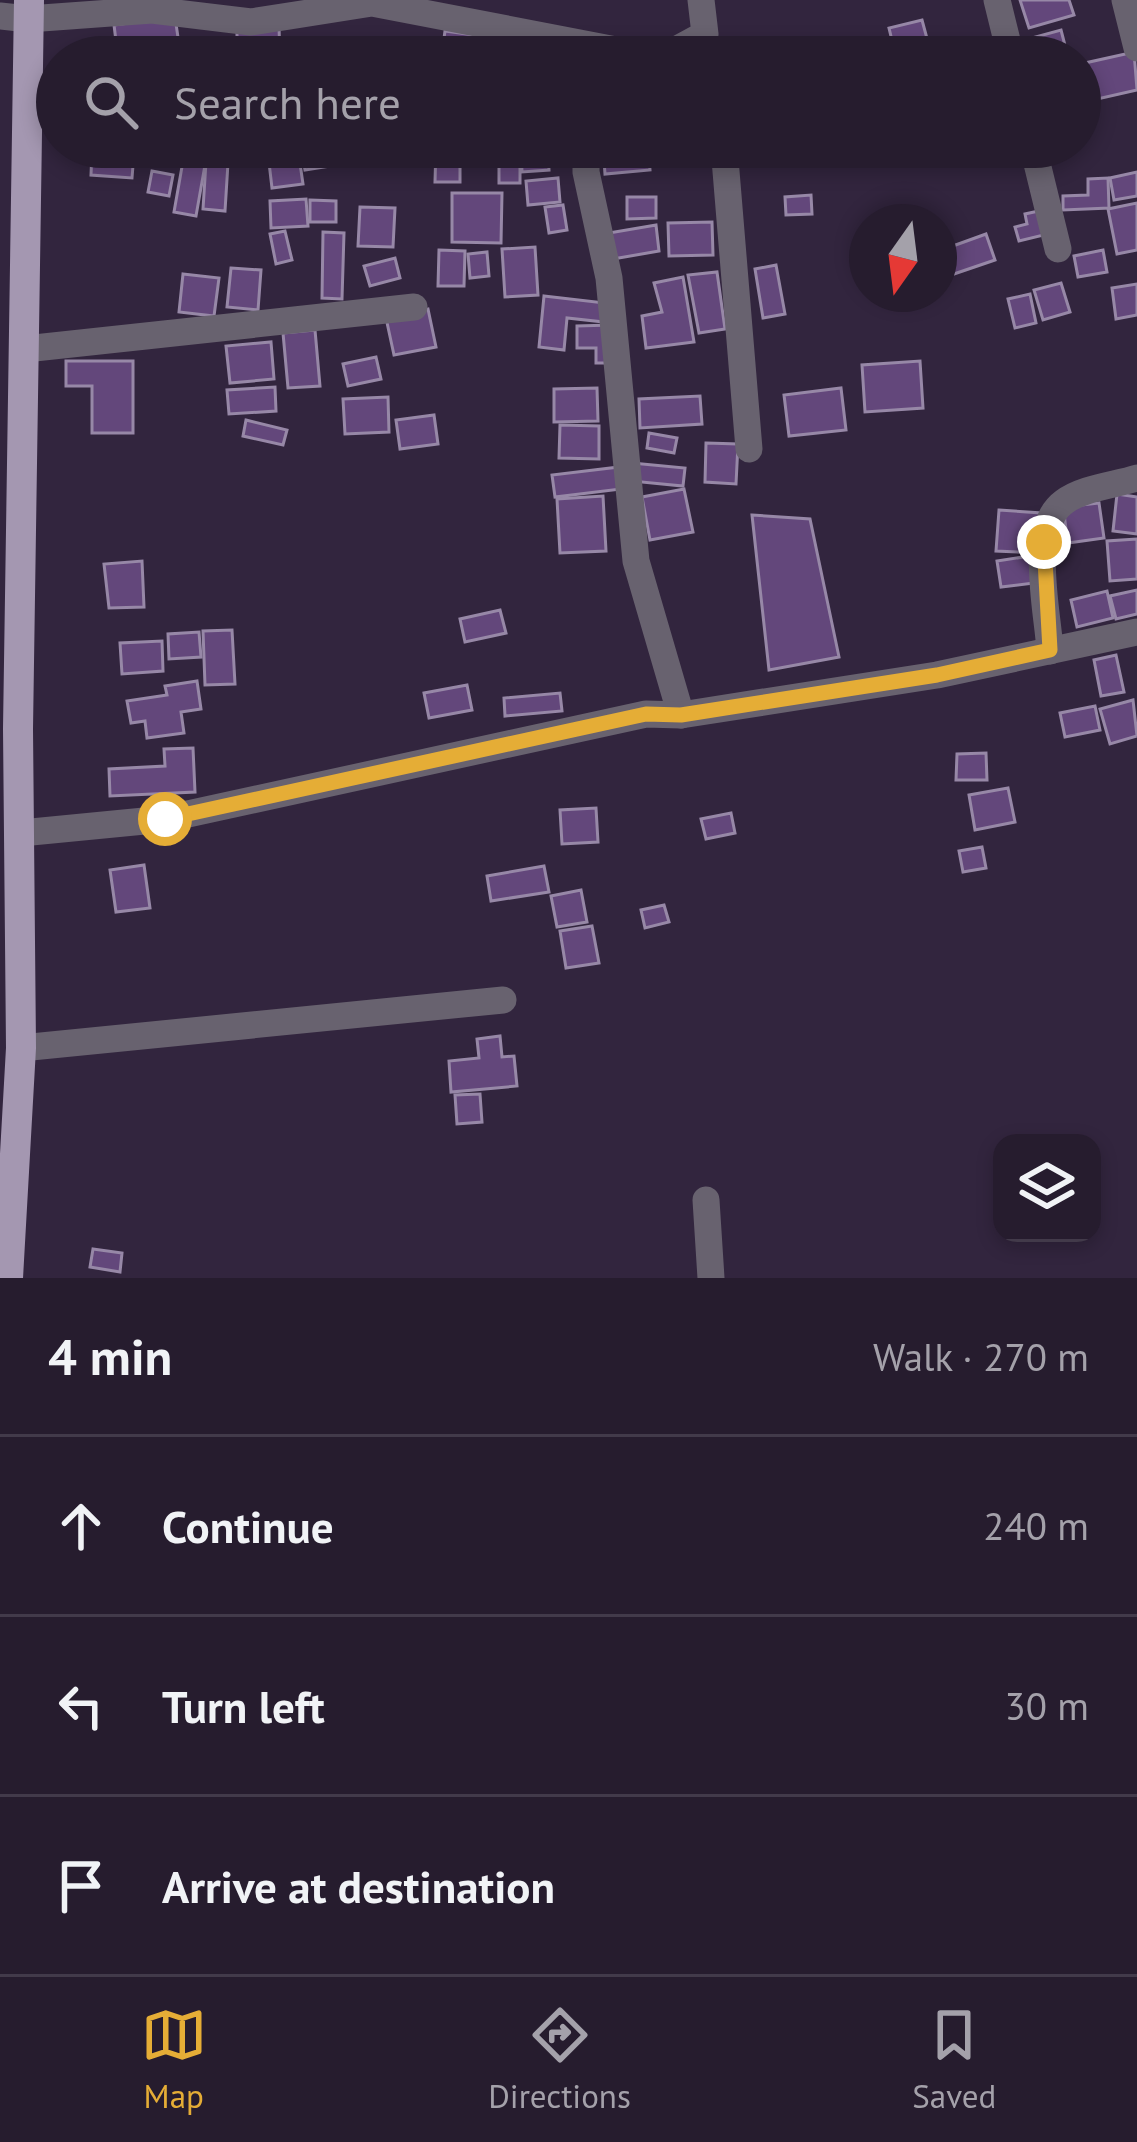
<!DOCTYPE html>
<html lang="en">
<head>
<meta charset="utf-8">
<style>
	body { margin:0; font-family:"PT Sans",sans-serif; background:#32293a; color:#f1f3f6 }
	.controls { position:absolute; right:36px; bottom:36px; display:grid; overflow:hidden; border-radius:24px; box-shadow:0 6px 18px #0003 }
	.controls button { width:108px; height:108px; display:grid; place-items:center; padding:0; border:0; border-bottom:3px solid #423a4a; background:#261c2e; color:#f1f3f6; font:60px sans-serif }
	.compass { position:absolute; left:849px; top:204px; width:108px; height:108px; border-radius:50%; background:#261c2e; box-shadow:0 6px 18px #0003; rotate:194deg }
	.stop { position:absolute; width:36px; height:36px; margin:-27px; border:9px solid #e5ad36; border-radius:50%; background:#fff }
	.stop.end { background:#e5ad36; border-color:#fff; box-shadow:0 3px 12px #0008 }
	.list { margin:0; padding:0; list-style:none }
	h2 { display:flex; justify-content:space-between; align-items:center; height:156px; margin:0; padding:0 48px; font-size:51px }
	h2 small { font-size:39px; font-weight:400; color:#a4a1aa }
	.list li { display:grid; grid-template-columns:78px 1fr auto; gap:36px; align-items:center; box-sizing:border-box; height:180px; padding:0 48px; border-top:3px solid #423a4a }
	.list b { display:block; font-size:45px; white-space:nowrap }
	.list em { font-size:39px; font-style:normal; color:#a4a1aa }
	.icon { flex:none; width:66px; height:66px; fill:none; stroke:currentColor; stroke-width:2; stroke-linecap:round; stroke-linejoin:round }
	.map { position:relative; flex:none; width:1137px; height:1278px; overflow:hidden }
	.search { position:absolute; background:#261c2e; box-shadow:0 6px 18px #0003; left:36px; right:36px; top:36px; height:132px; display:flex; align-items:center; gap:30px; box-sizing:border-box; padding:0 42px; border-radius:66px; color:#a4a1aa; font-size:45px }
	.sheet { height:696px; background:#261c2e }
	nav { display:flex; justify-content:space-around; align-items:center; box-sizing:border-box; height:168px; border-top:3px solid #423a4a; background:#261c2e; font-size:33px; color:#a4a1aa }
	nav a { display:grid; justify-items:center; gap:6px }
	nav .on { color:#e5ad36 }
	.map>svg:first-child { display:block }
	.building { fill:#63477b; stroke:#9788a7; stroke-width:3 }
	.lines { fill:none; stroke-linecap:round; stroke-linejoin:round }
	.minor { stroke:#68626f; stroke-width:27 }
	.major { stroke:#a497b1; stroke-width:30 }
	.route { stroke:#e5ad36; stroke-width:15 }
</style>
</head>
<body>
<div class="map">
<svg width="1137" height="1278" viewBox="0 0 1137 1278">
	<rect width="100%" height="100%" fill="#32253e"/>
	<g class="building">
		<path d="M1020 0H1069L1074 15 1029 28Z"/>
		<path d="M175 17 180 51 118 57 114 25Z"/>
		<path d="M922 20 932 57H896L889 28Z"/>
		<path d="M279 27 280 57H237V28Z"/>
		<path d="M1061 30 1068 57H1033L1028 39Z"/>
		<path d="M445 31 481 36 478 57 442 53Z"/>
		<path d="M1134 52 1137 90 1093 100 1085 63Z"/>
		<path d="M301 147H346L349 163 305 170Z"/>
		<path d="M436 147H460V182H435Z"/>
		<path d="M521 147H548L549 170 522 172Z"/>
		<path d="M92 150 134 153 132 178 91 175Z"/>
		<path d="M298 150 303 184 272 188 268 154Z"/>
		<rect x="499" y="151" width="21" height="32"/>
		<path d="M649 156 650 170 605 174 604 160Z"/>
		<path d="M183 161 205 165 196 216 174 212Z"/>
		<path d="M206 162 228 163 225 211 203 209Z"/>
		<path d="M152 171 173 175 169 196 148 192Z"/>
		<path d="M1137 172V196L1114 200 1110 178Z"/>
		<path d="M558 178 560 202 528 205 526 181Z"/>
		<path d="M1108 178 1109 208 1063 210V196L1088 195V179Z"/>
		<path d="M452 193H502L501 243 452 242Z"/>
		<path d="M811 195 812 214 786 215 785 197Z"/>
		<path d="M627 197H656V218L627 219Z"/>
		<path d="M306 199 308 226 271 228 270 201Z"/>
		<path d="M310 200 336 201V222H310Z"/>
		<path d="M1137 203V250L1117 254 1108 209Z"/>
		<path d="M563 205 567 230 549 233 545 207Z"/>
		<path d="M360 207 395 208 393 247 358 246Z"/>
		<path d="M1043 210 1048 234 1019 241 1015 227 1027 224 1025 214Z"/>
		<path d="M712 222 713 255 669 256 668 223Z"/>
		<path d="M656 225 659 251 613 259 609 233Z"/>
		<path d="M285 231 292 260 276 264 270 234Z"/>
		<path d="M323 232 344 233 342 299 322 298Z"/>
		<path d="M986 234 995 260 948 276 939 251Z"/>
		<path d="M535 247 538 295 505 297 502 249Z"/>
		<path d="M439 250 465 251 464 286H438Z"/>
		<path d="M1103 250 1107 272 1078 277 1074 256Z"/>
		<path d="M487 252 489 276 470 278 468 254Z"/>
		<path d="M395 258 400 278 370 286 364 266Z"/>
		<path d="M776 265 785 314 763 318 755 269Z"/>
		<path d="M231 268 261 270 258 310 227 307Z"/>
		<path d="M717 272 725 329 699 333 688 275Z"/>
		<path d="M183 274 219 278 214 316 179 312Z"/>
		<path d="M683 277 694 342 646 348 642 316 662 312 654 283Z"/>
		<path d="M1061 283 1070 312 1043 320 1034 290Z"/>
		<path d="M1137 284V315L1116 319 1112 288Z"/>
		<path d="M1030 294 1036 323 1015 328 1008 299Z"/>
		<path d="M544 296 605 303 604 322 567 318 564 350 539 347Z"/>
		<path d="M428 309 436 347 394 355 386 318Z"/>
		<path d="M611 325V363H596V348H577V326Z"/>
		<path d="M315 330 320 386 288 388 283 333Z"/>
		<path d="M271 342 274 379 230 383 226 346Z"/>
		<path d="M376 357 381 379 348 386 343 364Z"/>
		<path d="M66 361H133V433H92V386H66Z"/>
		<path d="M920 361 923 408 865 412 862 365Z"/>
		<path d="M275 387 276 411 229 414 227 390Z"/>
		<path d="M597 388 598 421 554 422V389Z"/>
		<path d="M841 388 846 430 789 436 784 395Z"/>
		<path d="M700 396 702 424 640 428 639 399Z"/>
		<path d="M388 397 389 432 345 434 343 399Z"/>
		<path d="M434 415 438 444 400 449 396 420Z"/>
		<path d="M246 420 287 430 283 445 243 436Z"/>
		<path d="M560 425 599 426V459L559 458Z"/>
		<path d="M649 433 677 438 674 453 647 448Z"/>
		<path d="M706 443 738 444 736 484 705 482Z"/>
		<path d="M632 463 685 468 683 486 631 481Z"/>
		<path d="M619 467 621 489 555 497 552 475Z"/>
		<path d="M684 489 693 532 650 540 642 497Z"/>
		<path d="M1117 494 1137 497V534L1113 531Z"/>
		<path d="M603 496 606 551 560 553 557 499Z"/>
		<path d="M1099 503 1104 538 1068 543 1063 507Z"/>
		<path d="M999 510 1041 513 1039 553 996 551Z"/>
		<path d="M752 515 810 519 839 657 769 670Z"/>
		<path d="M1137 539V579L1110 581 1107 541Z"/>
		<path d="M1030 556 1034 583 1001 587 997 561Z"/>
		<path d="M142 561 144 607 109 608 104 564Z"/>
		<path d="M1137 590V614L1116 619 1110 596Z"/>
		<path d="M1107 591 1113 618 1077 627 1071 600Z"/>
		<path d="M500 610 506 633 465 642 460 619Z"/>
		<path d="M232 630 235 684 205 685 203 631Z"/>
		<path d="M199 632 201 657 169 659 168 634Z"/>
		<path d="M162 641 163 671 122 674 120 643Z"/>
		<path d="M1116 655 1124 692 1101 696 1094 660Z"/>
		<path d="M197 681 201 709 181 712 184 733 147 738 145 721 131 723 127 701 167 695 165 686Z"/>
		<path d="M467 685 472 710 429 718 424 693Z"/>
		<path d="M560 693 562 711 505 716 504 698Z"/>
		<path d="M1133 700 1137 736 1110 744 1100 709Z"/>
		<path d="M1095 706 1100 730 1065 737 1060 713Z"/>
		<path d="M193 748 195 792 110 796 109 769 165 766 164 749Z"/>
		<path d="M986 753 987 780H956L957 754Z"/>
		<path d="M1008 788 1015 822 975 830 969 795Z"/>
		<path d="M596 808 598 842 562 844 560 810Z"/>
		<path d="M731 813 735 833 706 839 701 819Z"/>
		<path d="M982 847 986 868 963 872 959 851Z"/>
		<path d="M144 865 150 908 116 912 110 870Z"/>
		<path d="M544 866 549 892 491 901 487 876Z"/>
		<path d="M581 890 587 922 557 927 551 896Z"/>
		<path d="M664 905 669 922 645 928 641 910Z"/>
		<path d="M592 926 599 963 566 968 560 931Z"/>
		<path d="M500 1036 502 1057 514 1056 517 1086 451 1092 449 1061 479 1058 477 1039Z"/>
		<path d="M480 1094 482 1122 457 1124 455 1095Z"/>
		<path d="M93 1249 122 1253 120 1272 90 1267Z"/>
	</g>
	<g class="lines">
		<g class="minor">
			<path d="M997 0 1011 57"/>
			<path d="M1125 0 1137 48"/>
			<path d="M0 16 28 19 152 10 251 22 372 3 621 51 670 53 705 34 701 0"/>
			<path d="M586 147V172L609 278 636 561 681 715"/>
			<path d="M724 147 749 449"/>
			<path d="M1033 147 1058 249"/>
			<path d="M25 349 414 307"/>
			<path d="M1050 651C1048 611 1027 529 1064 502 1082 488 1115 485 1137 478"/>
			<path d="M21 833 165 819 646 714 681 715 937 675 1137 632"/>
			<path d="M21 1048 503 1000"/>
			<path d="M706 1200 711 1278"/>
		</g>
		<path class="major" d="M8 1278 21 1048 18 729 29 0"/>
	</g>
	<g class="lines">
		<path class="route" d="M165 819 646 714 681 715 937 675 1050 650 1044 542"/>
	</g>
</svg>
<div class="controls">
<button><svg class="icon" aria-label="layers" viewBox="0 0 24 24"><path d="M12 4l9 5-9 5-9-5zM3 14l9 5 9-5"/></svg></button>
</div>
<svg class="compass" viewBox="-18 -18 36 36"><path d="M0-13l5 13h-10z" fill="#e53935"/><path d="M0 13l5-13h-10z" fill="#a4a1aa"/></svg>
<div class="stop" style="left:165px;top:819px"></div>
<div class="stop end" style="left:1044px;top:542px"></div>
<div class="search"><svg class="icon" aria-label="search" viewBox="0 0 24 24"><circle cx="10" cy="10" r="6"/><path d="M15 15l6 6"/></svg>Search here</div>
</div>
<section class="sheet">
<h2>4 min<small>Walk · 270 m</small></h2>
<ul class="list">
<li><svg class="icon" aria-label="ahead" viewBox="0 0 24 24"><path d="M12 20V5M6 11l6-6 6 6"/></svg><div><b>Continue</b></div><em>240 m</em></li>
<li><svg class="icon" aria-label="left" viewBox="0 0 24 24"><path d="M17 20v-9H6M10 6l-5 5 5 5"/></svg><div><b>Turn left</b></div><em>30 m</em></li>
<li><svg class="icon" aria-label="arrive" viewBox="0 0 24 24"><path d="M6 21V4h12l-3 4 3 4H6"/></svg><div><b>Arrive at destination</b></div></li>
</ul>
</section>
<nav>
<a class="on"><svg class="icon" aria-label="map" viewBox="0 0 24 24"><path d="M3 6l6-2 6 2 6-2v14l-6 2-6-2-6 2zM9 4v14M15 6v14"/></svg>Map</a>
<a><svg class="icon" aria-label="directions" viewBox="0 0 24 24"><path d="M12 3l9 9-9 9-9-9zM9 14v-3h6M13 9l2 2-2 2"/></svg>Directions</a>
<a><svg class="icon" aria-label="saved" viewBox="0 0 24 24"><path d="M7 4h10v16l-5-4-5 4z"/></svg>Saved</a>
</nav>
</body>
</html>
